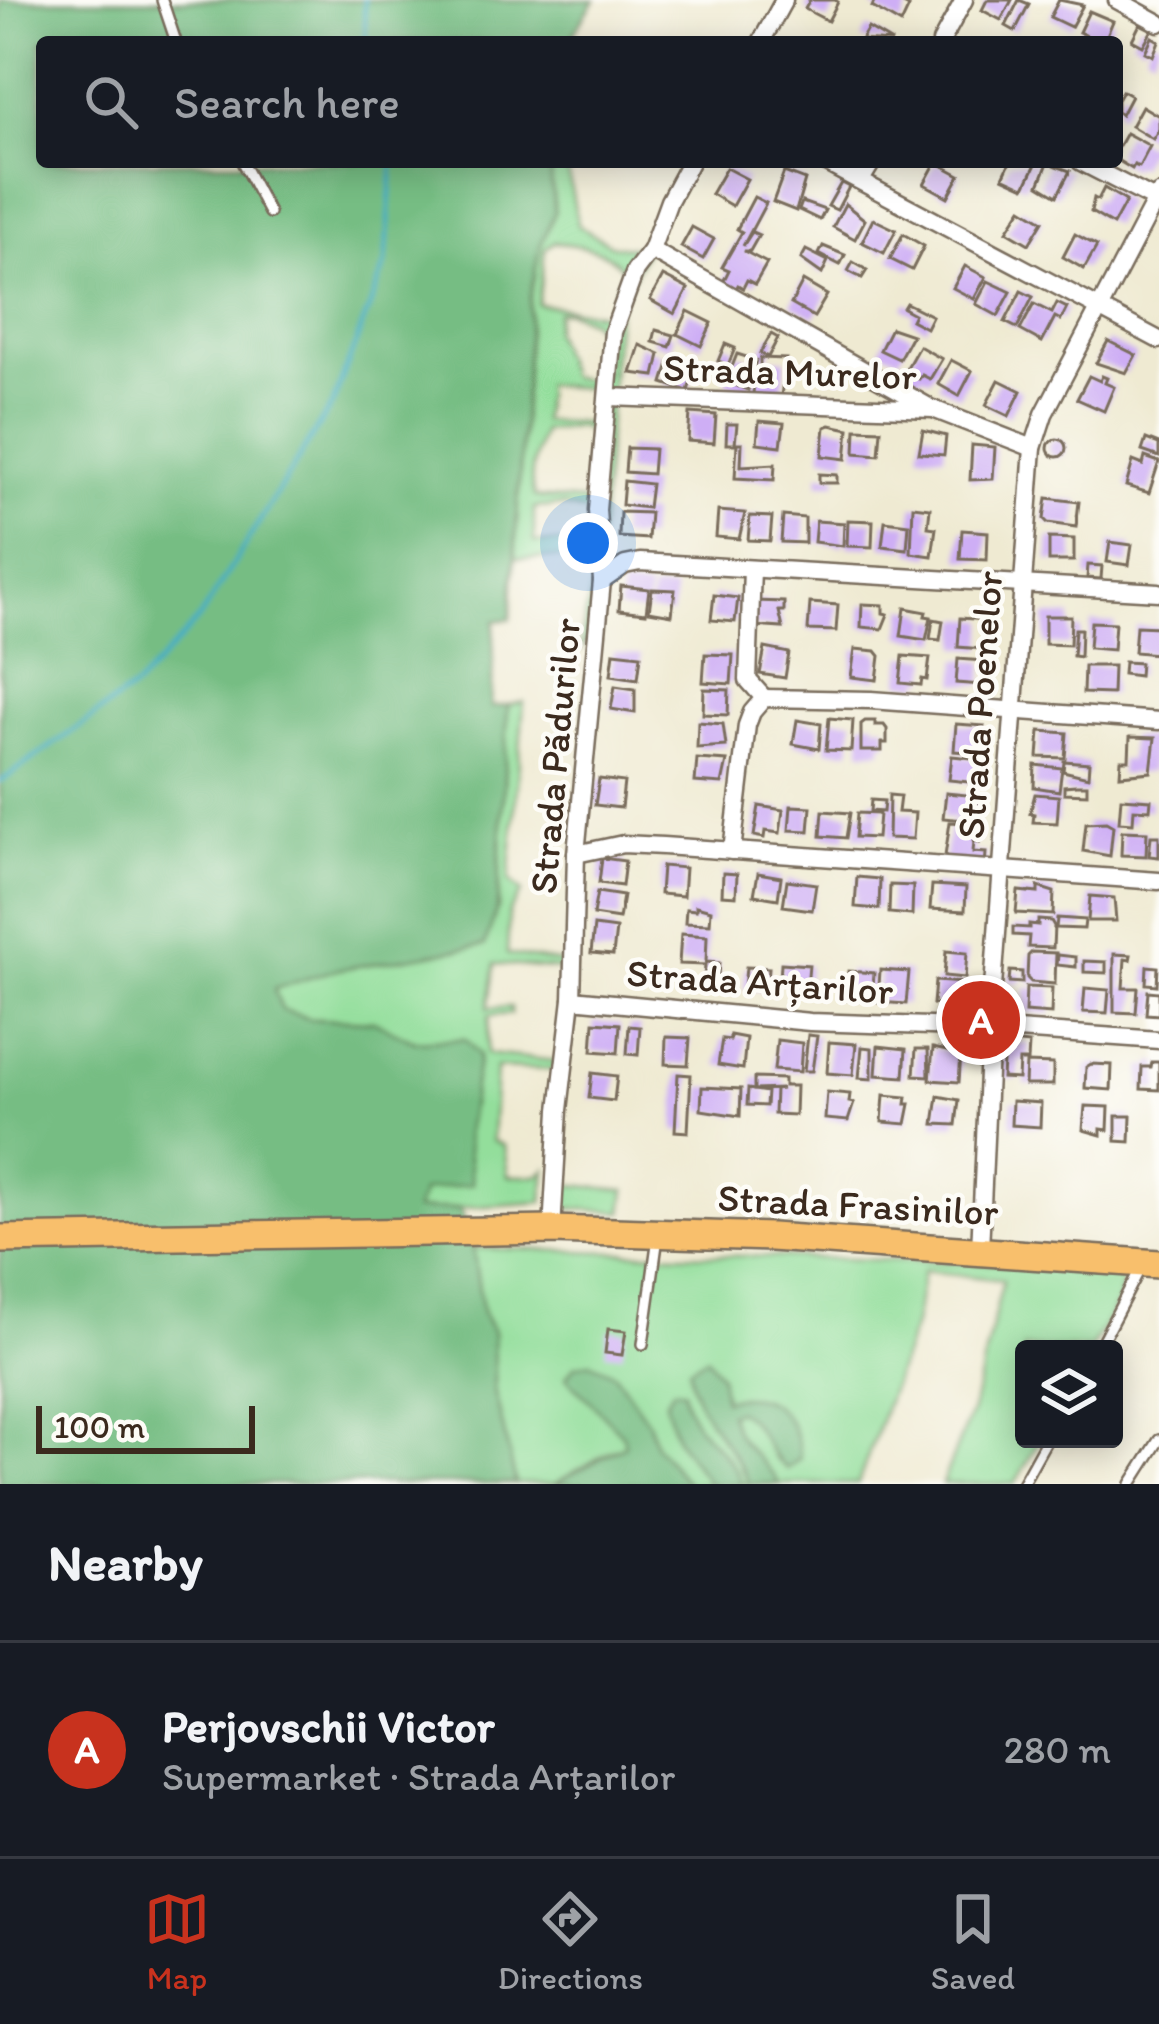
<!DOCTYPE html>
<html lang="en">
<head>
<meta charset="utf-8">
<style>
	body { margin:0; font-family:Itim,sans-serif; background:#20242c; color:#f1f3f6 }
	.controls { position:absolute; right:36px; bottom:36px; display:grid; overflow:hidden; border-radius:12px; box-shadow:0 6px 30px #0003 }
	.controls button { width:108px; height:108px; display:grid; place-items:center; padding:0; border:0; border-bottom:3px solid #363941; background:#171b24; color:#f1f3f6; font:60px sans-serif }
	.scale { position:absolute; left:36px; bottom:30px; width:219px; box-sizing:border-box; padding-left:12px; border:6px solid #3b2a1e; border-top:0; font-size:33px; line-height:42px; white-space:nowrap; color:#3b2a1e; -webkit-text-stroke:9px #fdfcf7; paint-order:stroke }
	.you { position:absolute; left:588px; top:543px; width:42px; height:42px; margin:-30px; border:9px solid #fff; border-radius:50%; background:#1a73e8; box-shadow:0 0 0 18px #1a73e833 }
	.badge { display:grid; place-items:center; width:78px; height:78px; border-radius:50%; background:#c8321e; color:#fff; font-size:39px; font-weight:700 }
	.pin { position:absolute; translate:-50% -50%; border:6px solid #fff; box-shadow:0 3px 12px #0006 }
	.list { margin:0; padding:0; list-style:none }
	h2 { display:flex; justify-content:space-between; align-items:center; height:156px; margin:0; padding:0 48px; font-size:51px }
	h2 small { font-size:39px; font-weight:400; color:#9ea1a6 }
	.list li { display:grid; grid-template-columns:78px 1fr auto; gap:36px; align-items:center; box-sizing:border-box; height:216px; padding:0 48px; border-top:3px solid #363941 }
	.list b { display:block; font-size:45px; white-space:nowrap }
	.list p { margin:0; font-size:39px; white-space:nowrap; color:#9ea1a6 }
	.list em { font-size:39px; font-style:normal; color:#9ea1a6 }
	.icon { flex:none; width:66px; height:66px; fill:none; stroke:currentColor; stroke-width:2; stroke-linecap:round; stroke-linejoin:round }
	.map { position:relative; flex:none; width:1159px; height:1484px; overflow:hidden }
	.search { position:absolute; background:#171b24; box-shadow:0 6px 30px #0003; left:36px; right:36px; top:36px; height:132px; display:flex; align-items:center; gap:30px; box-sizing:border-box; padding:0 42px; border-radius:12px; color:#9ea1a6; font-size:45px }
	.sheet { height:372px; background:#171b24 }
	nav { display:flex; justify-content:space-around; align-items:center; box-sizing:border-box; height:168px; border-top:3px solid #363941; background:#171b24; font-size:33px; color:#9ea1a6 }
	nav a { display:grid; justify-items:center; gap:6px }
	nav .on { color:#c8321e }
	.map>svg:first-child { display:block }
	.green { fill:#93de9b; stroke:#67845c; stroke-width:3; fill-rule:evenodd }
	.forest { fill:#76bd83; stroke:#587450; stroke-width:3 }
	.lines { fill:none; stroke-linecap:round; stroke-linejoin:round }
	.stream { stroke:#46aec5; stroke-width:4.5 }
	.building { fill:#ceaef5 }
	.lane-casing { stroke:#7a6d5d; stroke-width:14 }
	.street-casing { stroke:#7a6d5d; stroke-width:21 }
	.primary-casing { stroke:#7a6d5d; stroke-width:32 }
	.lane { stroke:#fff; stroke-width:9 }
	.street { stroke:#fff; stroke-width:16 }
	.primary { stroke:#f8bf6c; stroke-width:27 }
	.labels { text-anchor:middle; stroke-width:9; stroke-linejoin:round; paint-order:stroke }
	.street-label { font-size:39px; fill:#3b2a1e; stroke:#fdfcf7 }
</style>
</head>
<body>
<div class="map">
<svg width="1159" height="1484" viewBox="0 0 1159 1484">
	<rect width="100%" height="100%" fill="#fdfcf7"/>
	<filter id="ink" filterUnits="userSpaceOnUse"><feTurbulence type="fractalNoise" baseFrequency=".00833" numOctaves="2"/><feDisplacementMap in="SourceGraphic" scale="24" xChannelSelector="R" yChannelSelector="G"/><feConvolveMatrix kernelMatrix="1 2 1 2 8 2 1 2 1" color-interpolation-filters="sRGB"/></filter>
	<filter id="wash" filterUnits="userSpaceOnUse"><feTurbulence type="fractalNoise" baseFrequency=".004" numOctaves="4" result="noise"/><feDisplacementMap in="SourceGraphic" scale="48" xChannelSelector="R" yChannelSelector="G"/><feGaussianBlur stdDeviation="2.7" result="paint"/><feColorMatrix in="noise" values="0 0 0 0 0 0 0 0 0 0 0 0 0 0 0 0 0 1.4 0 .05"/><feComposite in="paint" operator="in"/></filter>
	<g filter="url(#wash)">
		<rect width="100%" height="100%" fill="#efead2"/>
		<g class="green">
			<path d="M549 162H566L578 225 611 245 646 249 617 310 593 633 579 652 595 566 590 559 515 558 530 296 540 247 555 212ZM554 242C578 245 610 249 623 270L607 314 538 304 545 249ZM567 311 591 321 606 340 604 373 589 380 569 377 553 331 557 312ZM545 385 599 389 601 399 594 423 542 421ZM579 427 594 433 590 502 535 497C526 477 537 451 543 431ZM561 506 589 513 588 544 534 542V508Z"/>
			<path d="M524 702 509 881 522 892 509 912 507 954 562 963 564 970 495 964 488 1008 511 1007V1014L489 1016 487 1054 557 1061 556 1070 496 1068 492 1140 504 1146 508 1176H538L546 1169 543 1202 415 1211 423 1191 472 1183 466 1134 479 1055 464 1039 414 1041 373 1021 310 1019 281 1010 273 989 498 909 508 705Z"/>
			<path d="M562 1184 626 1190 623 1212 567 1208 560 1198Z"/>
			<path d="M473 1248 1021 1264 1113 1272 1123 1277 1118 1302 1091 1349H1024V1439H1040L1015 1484H942L972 1410 1003 1280 923 1271 914 1325 858 1484H688L655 1446 639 1440 610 1451 554 1484H516L494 1389 493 1332 482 1312Z"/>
		</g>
		<g class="forest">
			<path d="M0 0H595L568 42H42V162H549L555 212 540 247 530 296 511 619 495 621 491 707 508 705 497 909 485 945 334 970 274 989 282 1010 310 1019 373 1021 414 1041 465 1039 479 1055 466 1134 472 1184 423 1191 415 1210 461 1209 473 1248 482 1312 493 1332 494 1389 516 1484H0Z"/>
			<path d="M707 1357 720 1375 724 1400C768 1386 796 1415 800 1458L787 1469C763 1451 761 1423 737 1411L729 1413C741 1454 759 1451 779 1484H749C732 1442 693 1415 689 1368Z"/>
			<path d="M590 1362 615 1374 649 1423 655 1445 688 1484H554L625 1445 623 1435 566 1377 574 1366Z"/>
			<path d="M673 1389 683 1390C689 1436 729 1445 742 1484H709L677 1440 665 1402Z"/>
		</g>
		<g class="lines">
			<g class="stream">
				<path d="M364 0 366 42"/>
				<path d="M0 782 137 686 199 619 333 403 386 263 393 162"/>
			</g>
		</g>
		<g id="blocks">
			<g class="building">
				<path d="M810 0H835L838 2 828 21 805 9Z"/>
				<path d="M875 0H895L909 7 901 24 872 7Z"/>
				<path d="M987 0H1012L1001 20 982 10Z"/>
				<path d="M1019 0 1029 4 1015 31 1006 26Z"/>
				<path d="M1059 0 1083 5 1071 27 1050 17Z"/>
				<path d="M1089 11 1113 21 1104 42H1091L1092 38 1079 32Z"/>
				<path d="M1140 24 1152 30 1143 46 1132 40Z"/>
				<path d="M868 28 892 42 861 40Z"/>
				<path d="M1152 37 1159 41 1153 56 1145 52Z"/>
				<path d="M1122 91 1131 96 1121 115 1117 112V100Z"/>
				<path d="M1142 106 1159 116V129L1153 139 1131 126Z"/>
				<path d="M1126 133 1150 146 1139 167 1134 165 1132 169 1117 160V149Z"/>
				<path d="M936 162 960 175 948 197 924 184Z"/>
				<path d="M1010 162H1037L1025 187 1003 177Z"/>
				<path d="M1048 163 1070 171 1057 196 1039 185Z"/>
				<path d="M726 168 747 179 732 206 711 194Z"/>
				<path d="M784 172 805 180 796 211 773 202Z"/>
				<path d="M841 183 849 187 837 210 828 206Z"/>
				<path d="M1104 188 1126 201 1113 225 1091 212 1094 198 1098 200Z"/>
				<path d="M754 197 766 203 743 246 752 232 759 235 750 251H744L767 263 755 284 747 280 743 288 738 285 736 289 723 282 729 270 722 267 742 232 737 229Z"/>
				<path d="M802 202 825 210 820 220 799 210Z"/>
				<path d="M845 204 865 220 855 239 833 227Z"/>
				<path d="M1022 208 1043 221 1029 244 1007 231Z"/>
				<path d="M873 219 896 230 884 253 862 242Z"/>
				<path d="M692 227 714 239 703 259 681 247Z"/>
				<path d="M903 234 924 246 912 270 890 259Z"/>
				<path d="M1075 234 1097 246 1084 269 1063 257Z"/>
				<path d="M823 246 845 255 840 265 819 254Z"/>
				<path d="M806 250 828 261 822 274 801 259Z"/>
				<path d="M853 262 867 270 862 278 848 271Z"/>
				<path d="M965 266 986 277 974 299 953 288Z"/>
				<path d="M663 276 688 289 675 314 650 300Z"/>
				<path d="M803 281 827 295 814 317 791 304Z"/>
				<path d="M988 281 1011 292 998 316 976 304Z"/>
				<path d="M1021 291 1033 297 1017 328 1005 322Z"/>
				<path d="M906 303 932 316 926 328 911 320 914 314 903 308Z"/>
				<path d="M1057 303 1067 308 1061 320 1055 317 1042 342 1020 330 1034 304 1052 313Z"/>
				<path d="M688 311 712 323 701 346 677 334Z"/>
				<path d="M891 328 912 335 899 359 880 350Z"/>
				<path d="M656 330 674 335 670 347 653 342Z"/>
				<path d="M771 334 778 338 768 357 760 353Z"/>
				<path d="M1108 341 1136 355 1126 373 1096 363Z"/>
				<path d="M725 344 735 348 728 365 718 361Z"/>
				<path d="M640 345 660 354 655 376 631 373Z"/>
				<path d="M919 346 942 359 930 379 922 375 919 379 905 371Z"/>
				<path d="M737 354 756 360 748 390 726 382Z"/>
				<path d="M760 358 786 359 781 396 753 395 754 380H760Z"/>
				<path d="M670 360 695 367 688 391 663 383Z"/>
				<path d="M951 360 972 371 959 396 938 384Z"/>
				<path d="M1089 376 1100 381 1102 376 1107 378 1105 383 1114 387 1104 411 1077 399Z"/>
				<path d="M999 380 1021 391 1009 416 986 405Z"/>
				<path d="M690 413 716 415 714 443 688 441Z"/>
				<path d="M759 421 784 423 781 446 757 443Z"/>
				<path d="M727 424H737L735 444H726Z"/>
				<path d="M830 425 849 429 846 459 822 456 825 427Z"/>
				<path d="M856 429 881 430 879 455 855 453Z"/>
				<path d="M923 430 946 436 944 455 919 453Z"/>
				<path d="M1146 439 1159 444V457L1142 451Z"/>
				<circle cx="1057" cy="448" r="9"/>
				<path d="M737 443H742L741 466 775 464 774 480 735 478Z"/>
				<path d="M972 445 995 447 993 479 970 480Z"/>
				<path d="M627 448 654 449 652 474 625 472Z"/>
				<path d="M1145 457 1159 462 1149 493 1126 486 1133 461 1143 465Z"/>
				<path d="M819 474 837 475V483H819Z"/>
				<path d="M624 481 651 484 648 508 622 505Z"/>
				<path d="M1047 498 1079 502 1076 527 1048 523 1044 519Z"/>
				<path d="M913 506 930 508 928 527 936 528 932 556 911 553Z"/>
				<path d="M718 511 745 513 739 539 716 537Z"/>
				<path d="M620 512 650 513 648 539 619 537Z"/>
				<path d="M750 516 772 517 770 541 748 540Z"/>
				<path d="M783 516 805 518V543L781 542Z"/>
				<path d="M848 520 873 521 872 547 847 546Z"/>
				<path d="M816 521 844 523 843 546 814 542Z"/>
				<path d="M885 521 909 524 907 549 882 546Z"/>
				<path d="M962 530 988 532 987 560 960 559Z"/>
				<path d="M1049 538 1074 539V561H1049Z"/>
				<path d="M1110 542 1132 545 1129 565 1107 562Z"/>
				<path d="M1088 565 1102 566 1101 579 1087 578Z"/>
				<path d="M621 586 649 589 646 613 619 610Z"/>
				<path d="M652 589 675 590 672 615 649 611Z"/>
				<path d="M714 595 738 598 735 622 711 620Z"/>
				<path d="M754 601 784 602V611H779L783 628 753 626Z"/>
				<path d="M810 603 838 605 836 631 808 630Z"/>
				<path d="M862 604 883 605V613L888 614 882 629 861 627Z"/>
				<path d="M905 608 926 612 925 616 931 617 926 640 901 636Z"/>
				<path d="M1045 616H1071L1070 645 1045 644Z"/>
				<path d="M960 618 986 620 983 649 958 647Z"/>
				<path d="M933 619 943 621 940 640 930 639Z"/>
				<path d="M1091 622 1115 623 1113 650 1089 648Z"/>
				<path d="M1136 626 1159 627 1158 654 1134 652Z"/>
				<path d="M1075 629H1081L1080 657 1073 656Z"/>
				<path d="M765 648 789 653 785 678 760 674Z"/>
				<path d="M855 649 876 651 880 656 877 680 851 677Z"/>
				<path d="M614 652 641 655 638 679 611 675Z"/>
				<path d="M705 654 733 655 731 684 703 682Z"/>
				<path d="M903 656 930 658 927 680 922 679 921 685 900 683Z"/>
				<path d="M958 659 984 661 982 685 956 683Z"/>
				<path d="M1124 662 1140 663 1139 676 1123 674Z"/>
				<path d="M1084 666H1113L1112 694 1083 693Z"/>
				<path d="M615 686 635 689V713L611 709Z"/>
				<path d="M704 689 729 690 728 715 703 714Z"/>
				<path d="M829 718 853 720 851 751 826 750Z"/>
				<path d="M797 720 821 724 819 749 793 744Z"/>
				<path d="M865 721H875V725H884L887 729V743H882V751H861V724Z"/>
				<path d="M698 722 723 724 726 746 697 748Z"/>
				<path d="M956 724 984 726 982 753 954 751Z"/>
				<path d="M1040 731 1067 733 1065 758 1038 757Z"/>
				<path d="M1130 737 1155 738 1151 772 1120 775 1121 760H1129Z"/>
				<path d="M952 756 982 759 979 783 949 780Z"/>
				<path d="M697 759 727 761 722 784 695 782Z"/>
				<path d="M1064 761 1089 763 1088 777 1063 771Z"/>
				<path d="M1035 765 1062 768 1059 791 1034 787Z"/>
				<path d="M599 779 624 782 621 808 595 805Z"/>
				<path d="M1076 785H1087V794L1064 793V786Z"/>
				<path d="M946 793 978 796 975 821 943 818Z"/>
				<path d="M1035 794 1059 796 1057 823 1033 822 1034 814 1030 813Z"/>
				<path d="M889 795 900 796 898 812 915 813 913 839 888 838Z"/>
				<path d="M1121 798 1151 800 1150 810 1134 809 1133 823 1119 822Z"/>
				<path d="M871 800 884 801 883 812 870 811Z"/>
				<path d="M759 806 783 810 780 833 765 831 764 838 754 836Z"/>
				<path d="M791 806 811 807 809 831 789 830Z"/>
				<path d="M823 811 850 813 846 838 821 836Z"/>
				<path d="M857 813 879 814 877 838 855 837Z"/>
				<path d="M950 822 977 824 979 842 974 841 973 852 986 853 985 866 944 863Z"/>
				<path d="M1106 822 1113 826 1110 856 1083 851 1086 823Z"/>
				<path d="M1122 831 1147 832 1146 856 1121 855Z"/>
				<path d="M1151 836H1159V857L1149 856Z"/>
				<path d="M602 858 625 861 622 886 599 883Z"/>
				<path d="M662 866 685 868 683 896 660 894Z"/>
				<path d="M723 873 737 874 736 896 722 895Z"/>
				<path d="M758 873 781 877 778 899 754 895Z"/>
				<path d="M857 877 880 879 879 909 855 907Z"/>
				<path d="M787 880 816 884 812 910 783 906Z"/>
				<path d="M890 885 913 886 912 915 889 913Z"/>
				<path d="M932 885 966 887 965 911 930 909Z"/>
				<path d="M1038 887 1054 892 1053 915 1016 913 1018 891 1038 893Z"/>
				<path d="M597 892 623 896 619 919 593 915Z"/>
				<path d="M1090 896 1114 898 1116 921H1088Z"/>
				<path d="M696 906 711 910 710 924 685 923 686 909 696 910Z"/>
				<path d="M1057 918 1085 920 1084 929 1056 928Z"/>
				<path d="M1038 920 1051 921 1054 926 1053 948 1028 947 1029 936 1013 935V927L1029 928V924L1038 925Z"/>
				<path d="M594 926 616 929 613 955 591 953Z"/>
				<path d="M681 934 707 936 706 962 719 963 717 990 703 989 705 965 679 964Z"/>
				<path d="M946 951 967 953 965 978 944 976Z"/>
				<path d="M1032 952 1056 953 1055 984 1031 982 1027 978 1028 956Z"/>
				<path d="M1114 954 1131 955 1130 960 1125 959 1123 988H1138L1136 1013 1114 1012Z"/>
				<path d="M1058 955 1076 957V967L1057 965Z"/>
				<path d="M1084 961 1106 962V973L1084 972Z"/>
				<path d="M781 963 809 965 807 987 796 983 787 986V982L780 981Z"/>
				<path d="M1147 966 1158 967 1157 985 1146 984Z"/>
				<path d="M746 967 769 968 767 991 744 989Z"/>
				<path d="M880 970 909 972 906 1004 878 1002Z"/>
				<path d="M848 971 874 973 872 1002 845 1000Z"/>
				<path d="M1010 971 1022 972V983L1009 982Z"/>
				<path d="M935 981 963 983 961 1006 933 1004Z"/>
				<path d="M1026 987 1052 988 1051 1014 1025 1012Z"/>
				<path d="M1085 988 1109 990 1107 1013 1083 1012Z"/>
				<path d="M1148 991 1159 992V1015L1146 1014Z"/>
				<path d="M594 1022 620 1024 618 1053 592 1051Z"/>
				<path d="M629 1026 640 1027 638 1055 627 1054Z"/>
				<path d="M730 1035 746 1038 743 1069 718 1065 722 1039 730 1040Z"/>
				<path d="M808 1035 817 1036 812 1071H804Z"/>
				<path d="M666 1037 690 1038 688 1065 665 1064Z"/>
				<path d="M777 1040 802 1043 800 1072 774 1070Z"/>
				<path d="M829 1042 856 1044 853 1075 827 1073Z"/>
				<path d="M1010 1042 1029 1044 1028 1061H1019L1018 1079 1002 1078 1004 1046Z"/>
				<path d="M878 1046 906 1049 904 1077 876 1075Z"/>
				<path d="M862 1047 872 1048V1079L859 1078Z"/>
				<path d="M933 1048 961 1054 959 1082 930 1080Z"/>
				<path d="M916 1049H928L929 1076 914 1075Z"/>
				<path d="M1152 1062H1159V1090L1141 1089 1142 1067H1151Z"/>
				<path d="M1026 1063 1053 1064V1085H1025Z"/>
				<path d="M1091 1064 1112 1065 1111 1090 1085 1088 1086 1067Z"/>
				<path d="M592 1073 617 1076 614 1101 589 1098Z"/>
				<path d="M678 1074 691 1075 688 1132 675 1131Z"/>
				<path d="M754 1078 784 1079V1086H796L795 1115 774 1114 775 1090 782 1089 754 1090Z"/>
				<path d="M702 1087 741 1089 740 1116 701 1110Z"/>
				<path d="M748 1089 767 1092 766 1106 747 1105Z"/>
				<path d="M827 1092 850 1094 849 1102 854 1103 848 1121 825 1119Z"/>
				<path d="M884 1095 907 1097 906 1104H910L906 1124 882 1122Z"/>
				<path d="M938 1096 959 1100 956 1125 934 1124Z"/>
				<path d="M1012 1101 1041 1103 1040 1127 1011 1125Z"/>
				<path d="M1085 1106 1109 1107 1108 1130 1101 1129V1135L1083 1130Z"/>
				<path d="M1116 1116H1131L1130 1142 1116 1141Z"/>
				<path d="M608 1329 626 1331 622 1355 605 1353Z"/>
			</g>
		</g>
	</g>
	<g filter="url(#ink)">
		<use href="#blocks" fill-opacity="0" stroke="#7a6d5d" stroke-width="3"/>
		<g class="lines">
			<g class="lane-casing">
				<g id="lane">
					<path d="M162 0 176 42"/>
					<path d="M242 162 269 213"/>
					<path d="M643 1344 658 1237"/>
					<path d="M1098 1349 1140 1269"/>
					<path d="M1022 1484 1047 1439"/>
					<path d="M1131 1484 1159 1440"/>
				</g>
			</g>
			<g class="street-casing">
				<g id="street">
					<path d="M1117 0 1159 23"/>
					<path d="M761 42 784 0"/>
					<path d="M941 42 964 0"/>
					<path d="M824 162 1159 340"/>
					<path d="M1081 162 1159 202"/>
					<path d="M861 180 872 162"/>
					<path d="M651 250 927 406"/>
					<path d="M609 397 933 409 1033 448"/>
					<path d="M602 581 625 565 640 562 1159 592"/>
					<path d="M764 698 871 700 1159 721"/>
					<path d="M732 851 747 725 752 712 764 698 748 680 752 569"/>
					<path d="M576 854 623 844 663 846 1159 881"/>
					<path d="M572 999 810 1022 990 1028 1159 1040"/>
					<path d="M552 1230 559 1110 572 999 576 854 602 581 597 510 613 332 635 271 651 250 669 201 690 162"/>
					<path d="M980 1250 990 1028 1033 448 1044 414 1159 194"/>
				</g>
			</g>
			<g class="primary-casing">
				<path id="primary" d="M0 1239 552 1230 771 1237 1159 1264"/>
			</g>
			<use href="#lane" class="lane"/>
			<use href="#street" class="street"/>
			<use href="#primary" class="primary"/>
		</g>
	</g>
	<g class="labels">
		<g class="street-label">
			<text transform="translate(790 371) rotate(2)" y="14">Strada Murelor</text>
			<text transform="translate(979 705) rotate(-86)" y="14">Strada Poenelor</text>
			<text transform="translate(554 756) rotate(-85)" y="14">Strada Pădurilor</text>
			<text transform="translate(760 981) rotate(4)" y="14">Strada Arțarilor</text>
			<text transform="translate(858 1204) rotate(3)" y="14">Strada Frasinilor</text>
		</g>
	</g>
</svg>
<div class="controls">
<button><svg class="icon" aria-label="layers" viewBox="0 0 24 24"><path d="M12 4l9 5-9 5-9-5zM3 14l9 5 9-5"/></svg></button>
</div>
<div class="scale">100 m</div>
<div class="you"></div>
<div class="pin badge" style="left:981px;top:1020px">A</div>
<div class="search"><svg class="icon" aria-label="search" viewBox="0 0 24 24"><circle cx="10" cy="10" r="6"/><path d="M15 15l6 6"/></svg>Search here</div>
</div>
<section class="sheet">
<h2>Nearby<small></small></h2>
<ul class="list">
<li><span class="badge">A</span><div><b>Perjovschii Victor</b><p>Supermarket · Strada Arțarilor</p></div><em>280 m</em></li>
</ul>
</section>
<nav>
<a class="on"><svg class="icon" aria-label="map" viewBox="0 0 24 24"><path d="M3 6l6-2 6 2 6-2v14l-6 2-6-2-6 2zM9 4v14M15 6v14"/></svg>Map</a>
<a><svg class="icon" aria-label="directions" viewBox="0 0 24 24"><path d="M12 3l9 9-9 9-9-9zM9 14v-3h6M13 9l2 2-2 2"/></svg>Directions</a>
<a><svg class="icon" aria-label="saved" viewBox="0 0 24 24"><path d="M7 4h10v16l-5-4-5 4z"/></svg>Saved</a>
</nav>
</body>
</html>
